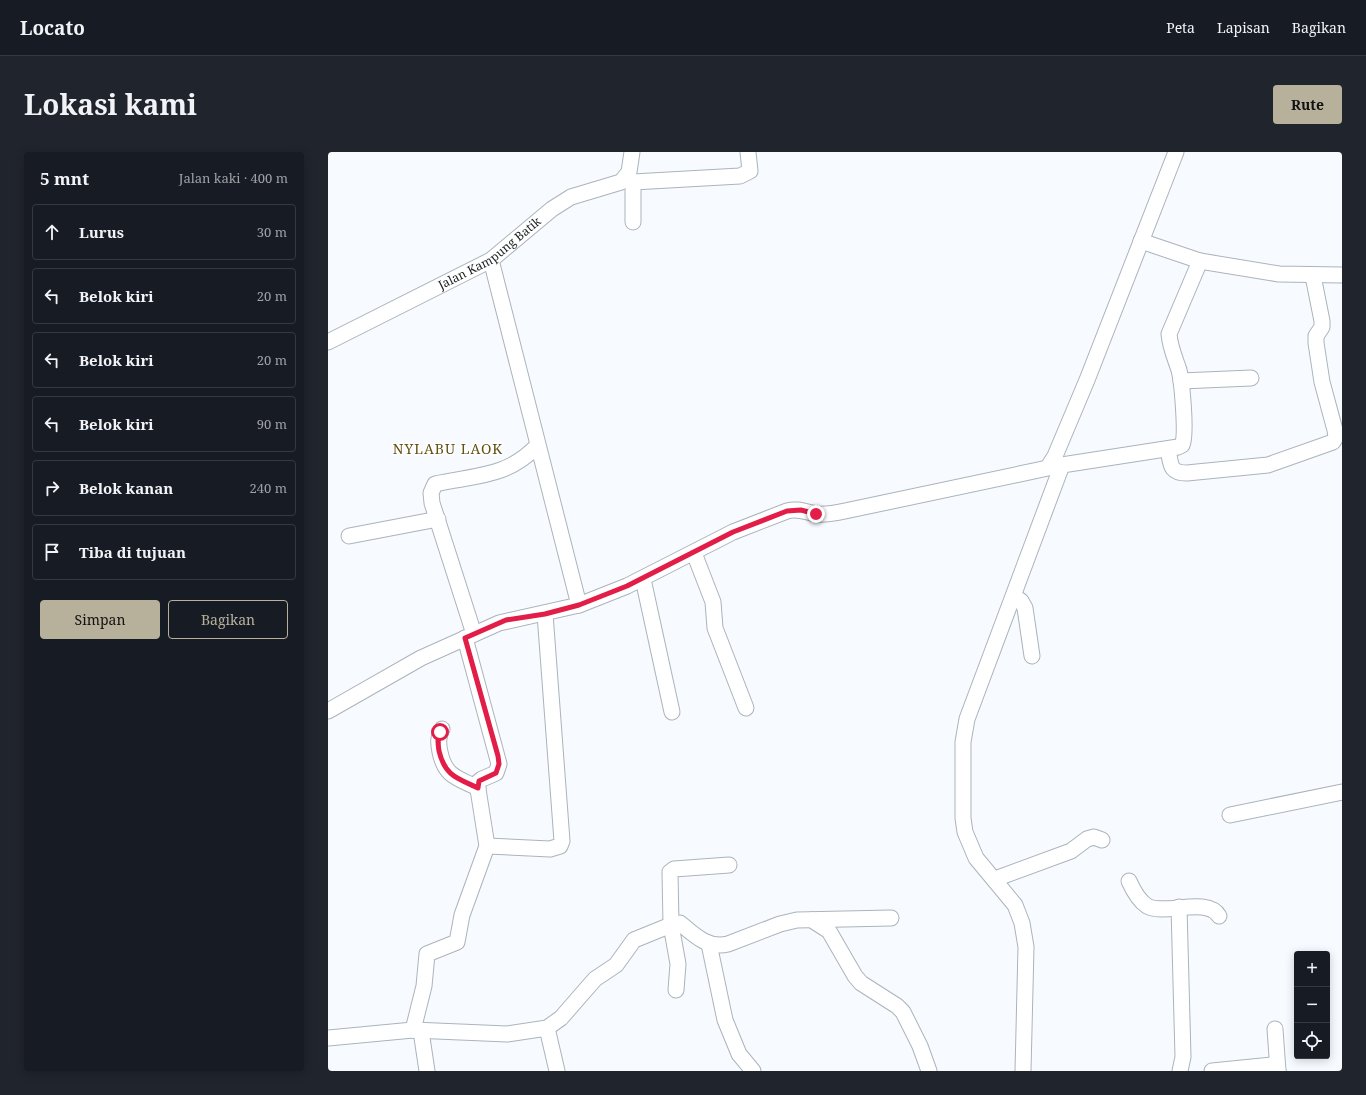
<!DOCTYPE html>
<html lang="id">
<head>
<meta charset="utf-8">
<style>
	body { margin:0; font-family:"Noto Serif",serif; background:#20242c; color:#f1f3f6 }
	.controls { position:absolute; right:12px; bottom:12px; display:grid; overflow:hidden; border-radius:4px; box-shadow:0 2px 10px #0003 }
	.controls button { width:36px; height:36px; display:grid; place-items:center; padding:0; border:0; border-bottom:1px solid #363941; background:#171b24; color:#f1f3f6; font:20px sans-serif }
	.stop { position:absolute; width:12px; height:12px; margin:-9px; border:3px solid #e11d48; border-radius:50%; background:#fff }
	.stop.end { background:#e11d48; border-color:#fff; box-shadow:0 1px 4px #0008 }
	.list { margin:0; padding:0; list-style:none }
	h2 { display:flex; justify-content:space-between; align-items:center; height:52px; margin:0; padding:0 16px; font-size:17px }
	h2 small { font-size:13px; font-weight:400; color:#9ea1a6 }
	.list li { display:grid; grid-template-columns:26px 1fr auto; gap:12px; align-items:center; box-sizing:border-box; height:56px; margin:0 8px 8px; padding:0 8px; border:1px solid #363941; border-radius:4px }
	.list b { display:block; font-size:15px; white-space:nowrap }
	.list em { font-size:13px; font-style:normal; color:#9ea1a6 }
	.actions { display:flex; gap:8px; padding:12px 16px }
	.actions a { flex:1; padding:9px 0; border:1px solid #b7b19c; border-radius:4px; text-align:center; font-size:14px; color:#b7b19c }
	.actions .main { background:#b7b19c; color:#111 }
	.icon { flex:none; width:22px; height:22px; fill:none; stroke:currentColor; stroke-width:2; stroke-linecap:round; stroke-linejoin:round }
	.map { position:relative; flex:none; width:1014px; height:919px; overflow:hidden; border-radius:4px }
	header { display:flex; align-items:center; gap:24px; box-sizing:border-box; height:56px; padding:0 20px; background:#171b24; border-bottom:1px solid #363941 }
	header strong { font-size:19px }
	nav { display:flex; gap:22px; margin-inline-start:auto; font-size:14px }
	.intro { display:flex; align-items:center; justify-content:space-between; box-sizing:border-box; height:96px; padding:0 24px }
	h1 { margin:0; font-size:28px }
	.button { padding:10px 18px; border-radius:4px; background:#b7b19c; color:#111; font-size:14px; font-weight:700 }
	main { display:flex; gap:24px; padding:0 24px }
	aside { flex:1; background:#171b24; border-radius:4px; box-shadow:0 2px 10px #0003 }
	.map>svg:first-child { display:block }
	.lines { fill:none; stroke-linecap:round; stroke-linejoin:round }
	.minor-casing { stroke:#abb4bb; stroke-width:17 }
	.minor { stroke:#fff; stroke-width:15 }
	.route { stroke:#e11d48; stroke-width:5 }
	.labels { text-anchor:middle; stroke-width:3; stroke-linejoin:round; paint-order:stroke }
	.street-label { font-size:12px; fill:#1b1f21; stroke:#fff }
	.quarter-label { font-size:14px; letter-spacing:1px; fill:#645215; stroke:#fff }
</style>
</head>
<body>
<header>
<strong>Locato</strong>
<nav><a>Peta</a><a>Lapisan</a><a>Bagikan</a></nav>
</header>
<div class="intro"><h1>Lokasi kami</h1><a class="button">Rute</a></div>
<main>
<aside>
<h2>5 mnt<small>Jalan kaki · 400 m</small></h2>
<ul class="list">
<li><svg class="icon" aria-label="ahead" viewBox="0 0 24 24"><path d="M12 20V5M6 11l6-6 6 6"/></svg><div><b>Lurus</b></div><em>30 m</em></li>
<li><svg class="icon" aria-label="left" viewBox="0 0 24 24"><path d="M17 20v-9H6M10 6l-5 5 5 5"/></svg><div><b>Belok kiri</b></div><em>20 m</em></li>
<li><svg class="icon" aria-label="left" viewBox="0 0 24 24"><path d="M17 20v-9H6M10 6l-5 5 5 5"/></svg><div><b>Belok kiri</b></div><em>20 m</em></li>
<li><svg class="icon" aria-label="left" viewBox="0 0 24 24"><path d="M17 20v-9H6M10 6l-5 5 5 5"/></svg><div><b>Belok kiri</b></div><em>90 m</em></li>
<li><svg class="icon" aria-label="right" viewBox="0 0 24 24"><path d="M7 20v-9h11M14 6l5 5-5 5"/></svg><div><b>Belok kanan</b></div><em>240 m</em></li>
<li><svg class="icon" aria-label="arrive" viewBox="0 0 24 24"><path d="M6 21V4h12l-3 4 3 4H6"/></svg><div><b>Tiba di tujuan</b></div></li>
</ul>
<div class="actions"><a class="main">Simpan</a><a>Bagikan</a></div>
</aside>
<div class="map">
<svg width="1014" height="919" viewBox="0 0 1014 919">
	<rect width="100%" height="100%" fill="#f7fafe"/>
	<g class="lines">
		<g class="minor-casing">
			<g id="minor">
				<path d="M297 26 305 30 412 24 422 19 420 0"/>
				<path d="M305 70V30"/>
				<path d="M813 89 872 109"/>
				<path d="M163 108 251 453"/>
				<path id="s1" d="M0 190 163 108 224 57 243 45 293 30 301 20 304 0"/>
				<path d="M853 229 923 226"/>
				<path d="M840 297C843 312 841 321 859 321L940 313 1005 290 1008 285 1007 278 994 230 988 191V184L994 175V169L985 124"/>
				<path d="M720 315 727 304 759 228 848 0"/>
				<path d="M21 384 110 367"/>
				<path d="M366 401 385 450 387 476 418 556"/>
				<path d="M315 427 344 560"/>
				<path d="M686 444 693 449 697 456 704 504"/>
				<path d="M146 482 104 351 103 341 107 332C147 323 178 326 209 294"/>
				<path d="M0 559 93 506 171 471 251 453 299 434 405 380 459 359C470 356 477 360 488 362 498 363 508 361 517 359L734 313 850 295 854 293C859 284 854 230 851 218 847 206 842 195 841 182L872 109 951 122 1014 123"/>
				<path d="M114 577C110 585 110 591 112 600 117 625 130 626 150 636"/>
				<path d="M902 663 1014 640"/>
				<path d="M159 694 222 697 232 694 234 689 217 462"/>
				<path d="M667 727 743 699 759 687 766 685 774 688"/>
				<path d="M801 729C805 738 810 748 819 754 836 764 879 744 891 764"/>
				<path d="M851 755 855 905 852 919"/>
				<path d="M484 768 501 779 527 824 533 831 569 854 575 860 592 894 601 919"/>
				<path d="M381 792 397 868 411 902 425 919"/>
				<path d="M348 838 350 812 343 773 352 771C366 783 380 797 400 792L452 772 469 768 563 766"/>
				<path d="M219 876 229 919"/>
				<path d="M947 877 950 919"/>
				<path d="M85 878 96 834 99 802 129 790 134 763 159 694 149 631 154 627 168 621 171 612 137 486"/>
				<path d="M93 879 99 919"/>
				<path d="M0 886 85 878 179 882 219 876 233 866 267 827 288 813 306 788 343 773 342 720 346 717 401 713"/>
				<path d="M695 919 698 795 694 771 687 753 648 706 637 680 635 666V590L639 567 734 313"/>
				<path d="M884 919 944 913 950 918"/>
			</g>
		</g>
		<use href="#minor" class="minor"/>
	</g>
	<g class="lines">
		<path class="route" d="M112 580C109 586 110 592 111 599 117 624 129 626 150 636L151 629 168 621 171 612 170 604 137 486 178 468 217 462 251 453 299 434 405 380 459 359 473 358 488 362"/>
	</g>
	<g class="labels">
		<g class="street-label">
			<text dy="4" stroke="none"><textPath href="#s1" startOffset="185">Jalan Kampung Batik</textPath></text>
		</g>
		<g class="quarter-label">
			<text x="120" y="302">NYLABU LAOK</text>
		</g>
	</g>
</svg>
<div class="controls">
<button>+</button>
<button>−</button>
<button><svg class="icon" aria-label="locate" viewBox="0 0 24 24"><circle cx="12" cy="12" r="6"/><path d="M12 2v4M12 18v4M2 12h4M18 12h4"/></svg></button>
</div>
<div class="stop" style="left:112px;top:580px"></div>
<div class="stop end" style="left:488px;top:362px"></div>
</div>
</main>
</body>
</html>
